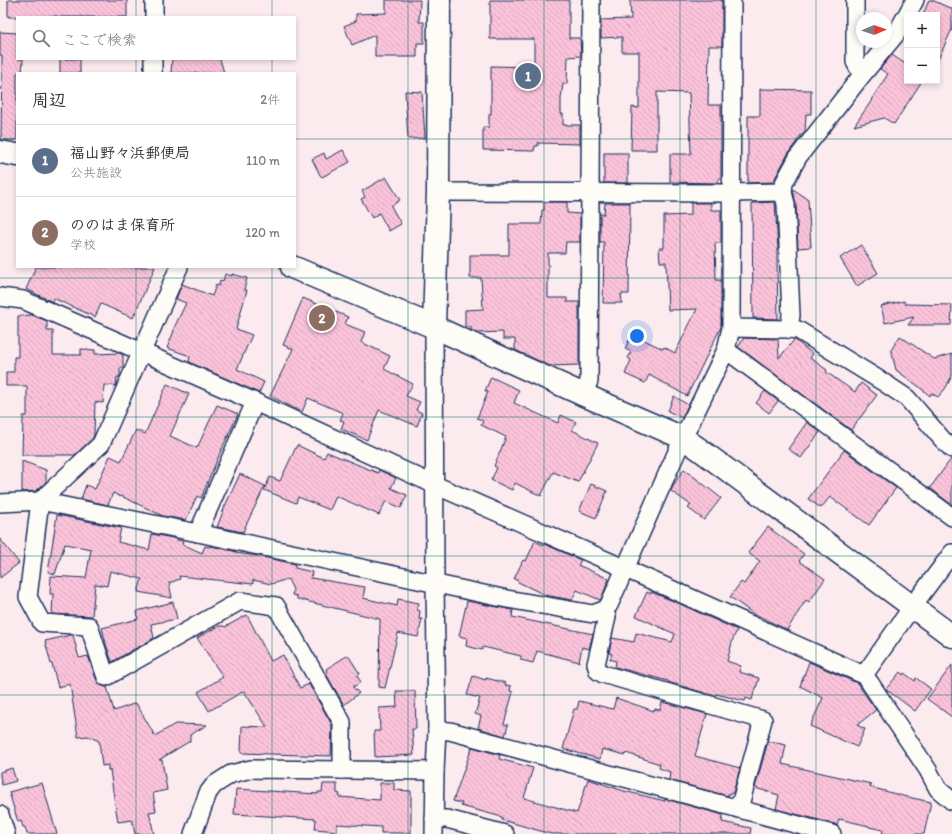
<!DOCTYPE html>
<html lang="ja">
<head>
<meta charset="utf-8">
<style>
	body { margin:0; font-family:Itim,"Klee One",sans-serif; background:#f7f7f7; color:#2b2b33 }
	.controls { position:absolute; right:12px; top:12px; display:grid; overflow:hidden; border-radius:0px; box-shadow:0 2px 6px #0003 }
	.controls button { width:36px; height:36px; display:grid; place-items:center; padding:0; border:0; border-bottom:1px solid #e1e1e2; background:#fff; color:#2b2b33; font:20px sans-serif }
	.compass { position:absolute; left:856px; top:12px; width:36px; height:36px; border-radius:50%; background:#fff; box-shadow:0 2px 6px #0003; rotate:88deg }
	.you { position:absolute; left:637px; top:336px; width:14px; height:14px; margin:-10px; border:3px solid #fff; border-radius:50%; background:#1a73e8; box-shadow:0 0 0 6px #1a73e833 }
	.badge { display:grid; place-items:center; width:26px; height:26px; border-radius:50%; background:#7c3aed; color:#fff; font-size:13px; font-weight:700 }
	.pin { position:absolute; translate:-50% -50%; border:2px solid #fff; box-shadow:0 1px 4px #0006 }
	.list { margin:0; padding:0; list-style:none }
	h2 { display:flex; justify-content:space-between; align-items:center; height:52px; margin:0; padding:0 16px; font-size:17px }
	h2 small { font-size:13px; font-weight:400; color:#7c7c81 }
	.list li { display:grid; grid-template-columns:26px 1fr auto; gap:12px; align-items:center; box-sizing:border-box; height:72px; padding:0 16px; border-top:1px solid #e1e1e2 }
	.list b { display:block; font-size:15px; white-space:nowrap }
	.list p { margin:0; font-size:13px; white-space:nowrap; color:#7c7c81 }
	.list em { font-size:13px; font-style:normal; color:#7c7c81 }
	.icon { flex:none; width:22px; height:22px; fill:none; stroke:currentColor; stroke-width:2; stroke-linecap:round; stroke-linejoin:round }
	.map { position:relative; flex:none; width:952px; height:834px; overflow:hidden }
	.search { position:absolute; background:#fff; box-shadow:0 2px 6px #0003; left:16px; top:16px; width:280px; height:44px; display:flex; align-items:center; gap:10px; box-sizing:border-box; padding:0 14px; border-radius:0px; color:#7c7c81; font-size:15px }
	.panel { position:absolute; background:#fff; box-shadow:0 2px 6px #0003; left:16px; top:72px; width:280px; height:196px; border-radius:0px }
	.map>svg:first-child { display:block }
	.building { fill:url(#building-back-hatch); stroke:#1b2f5e }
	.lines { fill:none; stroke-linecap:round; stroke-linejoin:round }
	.street-casing { stroke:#1b2f5e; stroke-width:20 }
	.secondary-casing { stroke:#1b2f5e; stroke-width:25 }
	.street { stroke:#fdfcf7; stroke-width:17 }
	.secondary { stroke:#fdfcf7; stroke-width:22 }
	.grid { fill:none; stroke:#0f766e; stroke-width:1; stroke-opacity:0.55 }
</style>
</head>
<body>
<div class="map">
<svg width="952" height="834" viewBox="0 0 952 834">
	<defs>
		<pattern id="building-back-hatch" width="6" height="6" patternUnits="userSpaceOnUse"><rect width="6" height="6" fill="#fbc3da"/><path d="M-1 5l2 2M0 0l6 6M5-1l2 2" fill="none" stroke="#d7a8be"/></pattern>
	</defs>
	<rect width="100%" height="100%" fill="#fcebee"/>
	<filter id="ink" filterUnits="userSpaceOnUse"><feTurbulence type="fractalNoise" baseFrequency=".025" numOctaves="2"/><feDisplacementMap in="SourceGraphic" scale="8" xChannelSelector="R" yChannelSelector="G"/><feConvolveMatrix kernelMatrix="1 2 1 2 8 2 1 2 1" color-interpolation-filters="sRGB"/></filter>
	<g filter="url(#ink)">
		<g class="building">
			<path d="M8 0H127V17H57V16L8 17Z"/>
			<path d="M386 0H420L419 22H424V43H417V57H375V35L352 45 344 26 356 21V14L386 13Z"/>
			<path d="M490 0H569V38H580L581 56 568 57 567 84H563L561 98V114H563V125H580V144L538 143V146H535L534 151 483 150V127H489V114H491V66L534 67V39H490Z"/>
			<path d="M630 0H722V46H709L708 105H721V177L716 183 670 182V154H691L689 93 657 92V150H631L632 107 639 108V52H622V37L601 38V20L631 19Z"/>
			<path d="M929 0H932L952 9V29L937 62V15H923Z"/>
			<path d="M0 32 17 33V59H23L22 73H17V140H1L2 55H0Z"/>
			<path d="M892 55 907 65V81H922L894 124 884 118 854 126 872 100H871L888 74 880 69Z"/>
			<rect x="60" y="59" width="20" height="14"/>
			<path d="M172 59H220L224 73H171Z"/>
			<path d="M760 89 811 90V114H806L805 131 803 135H801L797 141 789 152 775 178 774 182 748 183V116H760Z"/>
			<path d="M405 91 422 92 425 138 408 139Z"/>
			<path d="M343 150 350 162 322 177 320 175 312 159 324 153 326 159Z"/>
			<rect x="604" y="153" width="24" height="30"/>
			<path d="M386 177 400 200 391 206 401 224 389 231 379 213 372 218 361 199 365 197 362 191Z"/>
			<path d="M793 189 808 199 811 247 798 248 796 204Z"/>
			<path d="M544 202H567V213L580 214V242H566L565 253H548V298H567V302H579V365L550 366 515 350V339H503V332L477 333 471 330V327H465V310L483 309 481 278H470V255H509V224H541L542 210H544Z"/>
			<path d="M775 202 778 249H777V263L778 319 753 318 752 203Z"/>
			<path d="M605 203H630L629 294H621L622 303H603L604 242H600V214H604Z"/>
			<path d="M691 203H711V210H721V243H715L716 280H721V327L687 396 649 375 645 383 625 374 631 360 628 358 631 352 625 349 631 336 639 340 640 338 663 349 664 347 675 353 697 309 668 310 666 262H660L659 248H664V216L691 215Z"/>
			<path d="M861 245 878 273 857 286 840 258Z"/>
			<path d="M36 267H155L133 318 101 304 95 317 53 298V302L26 289Z"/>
			<path d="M225 274 232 276V274L247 278 244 290H247L236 329 252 335 237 369 264 382 259 393 193 364 189 361 190 356 167 348 174 331 173 330 186 303 176 299 182 284 212 296 216 285 219 286 220 280 223 281Z"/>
			<path d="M303 298 348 317 345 324 365 332 361 342 390 356 384 369 413 384 406 396 420 402 416 410 422 413 417 426 379 410 367 440 341 429 344 421 340 420 343 413 308 398 302 412 270 396 293 349 283 345Z"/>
			<path d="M904 301 905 304 952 305 951 325H908L914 317 885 323 881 306Z"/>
			<path d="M32 315 47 321V331H53V355H81V349L95 350V354L120 353 123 355V368H120V377H117L116 386 104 385 103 403 95 402 94 434 93 438 75 455H22L23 416H27V386H6V372H14V357H18V316Z"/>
			<path d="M900 336 934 359 952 354V376L945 389 938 397 931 393 930 396 918 386 896 370 891 350Z"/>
			<path d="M744 338 778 339 779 358 794 340H795L813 354 810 358 827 370 826 372 855 392 861 383 877 395 851 430 738 347Z"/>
			<path d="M491 377 519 390 514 403 558 423 561 415 576 422 572 430 598 443 578 482 553 472 541 496 515 483 512 490 491 480 497 468 494 466 506 437 481 425 483 421 477 418 488 392 485 391Z"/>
			<path d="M167 384 189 394 170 436 197 448 217 405 238 414 220 453 201 498 197 496 186 520 163 516 121 496V497L113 493 108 505 81 499 86 485 95 489 110 456 121 461 136 430 145 434Z"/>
			<path d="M765 391 778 401 769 413 756 403Z"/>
			<path d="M674 396 688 405 682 418 668 411Z"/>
			<path d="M807 422 820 432 801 458 788 449Z"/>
			<path d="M297 445 324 458 327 452 378 473 379 470 396 478 391 488 407 495 401 508 386 501 379 515 336 496 330 510 298 497 296 503 264 490 270 477 280 481Z"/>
			<path d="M844 450 896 488 869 525 830 497 821 508 808 499Z"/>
			<path d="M951 459H952V505L930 488Z"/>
			<path d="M22 461 46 470V482L36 491 22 492Z"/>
			<path d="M684 469 721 498 704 520 688 508 691 505 671 491 674 484Z"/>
			<path d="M240 474 265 486 246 525 243 532 217 527 224 509V508Z"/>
			<path d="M591 484 607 491 596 518 579 511Z"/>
			<path d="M57 515 121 528 118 542 149 550 152 534 178 539 177 540 183 541 182 544 202 553 205 546 210 547 211 546 237 552 236 553 258 556 295 564V568L312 572 311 578 365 587 363 598 397 606 398 599 419 603 417 610 420 611 419 619H422L418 637 398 633 385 688 379 687 380 619 297 599V596L292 595 293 590 288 579 271 584 253 580V584L179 576 180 579 169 583 172 598 138 592 142 579 110 571 107 586 95 584 92 616 52 614 53 594H50L51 576 86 578 91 549 65 544 55 574 48 572Z"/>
			<path d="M768 527 804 554 799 561 825 579 809 602 806 600 787 630 757 615V616L755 615 730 597 741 582 744 584 760 561 748 553Z"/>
			<path d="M0 539 19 563 0 578Z"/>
			<path d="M535 541 543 545 544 544 581 560 578 565 609 579 601 599 600 600 577 590 572 600 545 595 518 582V581L514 579 523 560 526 561Z"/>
			<path d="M647 592 651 594V592L678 603 737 630 733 639 727 661 741 666 739 672 759 678 755 692H754L752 700 746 698 745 701 716 694 715 696 668 682V681L615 667 616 661 610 659 612 654 609 653 612 638 634 642 636 633 672 642 675 634 636 616Z"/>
			<path d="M467 601 513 610 512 617 593 634 589 649 582 647 579 662 537 651 533 663 521 660V656L483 647 482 650 466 646 467 638 459 636Z"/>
			<path d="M173 602 177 619 151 624 154 638 137 648 134 649 112 662 106 644 102 628 138 619 137 611Z"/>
			<path d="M247 615 271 661 283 655 300 688 309 684 332 725 331 756 241 753 242 726 267 727 244 691 209 711 198 692 223 677 197 638 219 626H224L225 627Z"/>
			<path d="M71 635H73L79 658 88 656 97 681 100 685 105 687H107L114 711 136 703 155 736 175 724 207 725 190 735V741L159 760H162L167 790 153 793 156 811 149 812 154 834H135L132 820 118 822 114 798 110 770H108V765L102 766 99 741 88 736 78 737 70 684 58 687 52 664H51L45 641Z"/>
			<path d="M348 655 360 674 357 676 361 682 353 687 359 693 344 705 326 674 328 673 326 669Z"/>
			<path d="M809 662 857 683 876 710 857 725 865 729 857 747 810 726 823 698 800 686Z"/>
			<path d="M952 665V717L927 699Z"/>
			<path d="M900 672 903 675 904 673 915 681 916 678 931 689 915 711 886 689Z"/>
			<path d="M473 676 486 680V678L506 683 505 685 511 686 510 691 513 692 504 724 508 725 505 736 478 728 481 716 475 714 480 698 467 695Z"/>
			<path d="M396 691H415L416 729H412L414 755 375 757 374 731H380L379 708 397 707Z"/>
			<path d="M616 698 654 711V709L660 710 662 702 707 714 695 756 740 768 733 793H730V794H728V796L669 780 670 772 659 768 660 764 626 753 625 755 602 749 600 759 563 749 574 709H577L579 701 613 709Z"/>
			<path d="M768 741 786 745 782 764 871 784 870 787 903 796 931 802 924 834H882L883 830 869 827V826L839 819 837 826 835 824 776 809 779 795 755 788Z"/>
			<path d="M472 747 500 755 499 759 533 768 524 798 577 813 588 779 624 791 665 801V799L723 815 722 822 751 828 750 834H551L502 820V817L461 806 462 803 453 801Z"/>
			<path d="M12 768 16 781 2 785 0 776V772Z"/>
			<path d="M42 783 57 834H27L25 827H23L21 821 18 822 9 792Z"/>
			<path d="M380 783H394V790L411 791V833H381V827L337 824V831L315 829 316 819 234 814 236 789 318 794V792H322L323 784H337V793L340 794 339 797 380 800Z"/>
		</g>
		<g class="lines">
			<g class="street-casing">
				<g id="street">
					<path d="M855 0V62L862 75"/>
					<path d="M915 0 896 34 862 75 798 157 784 183 783 192 786 204 788 245 791 315 789 329 798 330 883 382 907 398 942 439 952 449"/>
					<path d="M154 17V0"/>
					<path d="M153 73V59"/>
					<path d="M438 192 731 193 783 192"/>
					<path d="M179 267 101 444 40 501 28 597 42 623 89 626 106 677 240 601 276 606 342 722V770"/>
					<path d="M0 297 23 300 142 352 255 402 435 485 626 569 864 675 870 683 928 770 938 789 952 801"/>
					<path d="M731 328 789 329"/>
					<path d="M726 350 952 517"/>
					<path d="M584 395 589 381 591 0"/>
					<path d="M0 503 40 501 198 533 507 599 593 614 604 610 609 605 683 438 726 350 731 328 732 0"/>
					<path d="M198 533 255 402"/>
					<path d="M604 610 607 617 596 664 598 671 603 674 763 720 739 809"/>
					<path d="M864 675 912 607 952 553"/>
					<path d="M437 730 450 731 832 834"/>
					<path d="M0 815 6 834"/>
					<path d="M434 819H447L505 834"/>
					<path d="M193 834 208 793 214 785 231 774 251 769 435 771"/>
					<path d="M434 834 435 771 437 730 435 583 434 327"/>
				</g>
			</g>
			<g class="secondary-casing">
				<g id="secondary">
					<path d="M0 152 17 155"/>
					<path d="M292 267 434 327 584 395 683 438 699 449 952 636"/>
					<path d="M434 327 438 192 439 0"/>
				</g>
			</g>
			<use href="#street" class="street"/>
			<use href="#secondary" class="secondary"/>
		</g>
	</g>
	<path class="grid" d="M136 0V17M272 0V17M408 0V834M544 0V834M680 0V834M816 0V834M136 59V73M272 59V73M0 139H17M295 139H952M136 267V834M272 267V834M0 278H952M0 417H952M0 556H952M0 695H952"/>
</svg>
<div class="controls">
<button>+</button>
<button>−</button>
</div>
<svg class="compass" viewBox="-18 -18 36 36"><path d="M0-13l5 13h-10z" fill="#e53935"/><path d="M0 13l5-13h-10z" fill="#7c7c81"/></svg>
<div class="you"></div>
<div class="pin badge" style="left:528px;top:76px;background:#5c6f8a">1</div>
<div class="pin badge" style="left:322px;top:318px;background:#8d6e63">2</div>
<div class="search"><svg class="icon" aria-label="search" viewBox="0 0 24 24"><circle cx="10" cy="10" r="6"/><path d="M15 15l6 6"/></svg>ここで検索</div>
<section class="panel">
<h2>周辺<small>2件</small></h2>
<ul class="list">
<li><span class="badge" style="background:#5c6f8a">1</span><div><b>福山野々浜郵便局</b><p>公共施設</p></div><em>110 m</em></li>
<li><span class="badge" style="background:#8d6e63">2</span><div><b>ののはま保育所</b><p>学校</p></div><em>120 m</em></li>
</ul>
</section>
</div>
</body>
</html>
